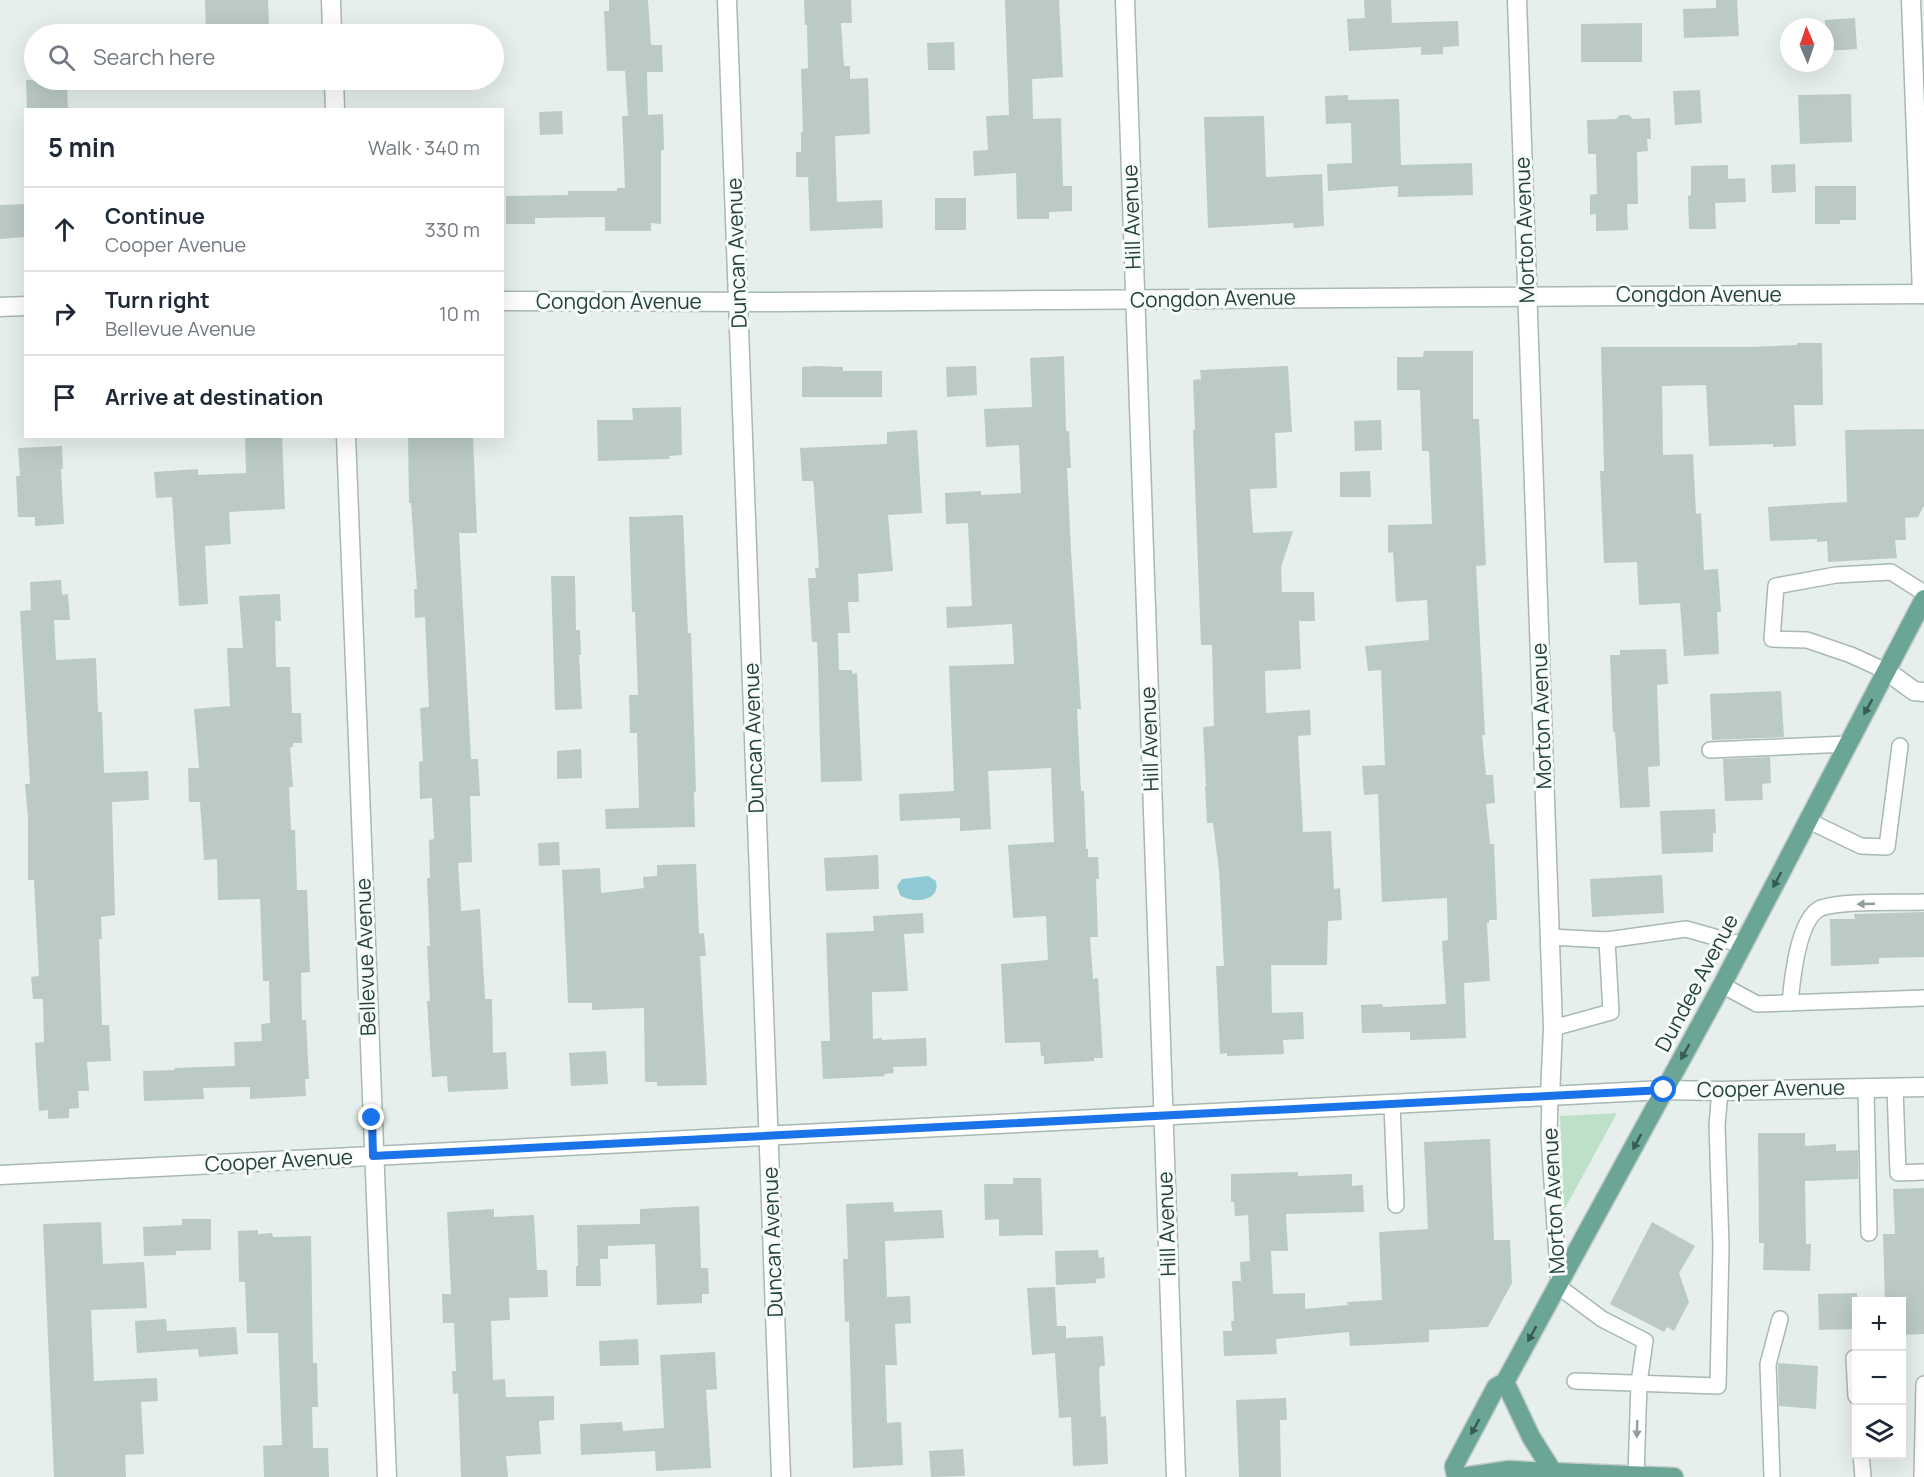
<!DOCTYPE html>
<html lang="en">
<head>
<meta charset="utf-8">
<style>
	body { margin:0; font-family:Manrope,sans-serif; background:#f2f2f3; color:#1f2937 }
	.controls { position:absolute; right:18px; bottom:18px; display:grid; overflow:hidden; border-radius:0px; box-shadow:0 6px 24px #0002 }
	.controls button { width:54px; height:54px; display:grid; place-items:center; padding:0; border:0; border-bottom:2px solid #e0e1e3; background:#fff; color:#1f2937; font:30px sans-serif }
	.compass { position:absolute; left:1780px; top:18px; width:54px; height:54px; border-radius:50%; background:#fff; box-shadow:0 6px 24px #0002; rotate:358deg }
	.stop { position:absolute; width:18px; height:18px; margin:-14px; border:4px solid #1a73e8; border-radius:50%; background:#fff }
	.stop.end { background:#1a73e8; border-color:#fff; box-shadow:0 2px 6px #0008 }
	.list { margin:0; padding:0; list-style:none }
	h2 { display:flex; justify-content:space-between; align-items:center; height:78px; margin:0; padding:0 24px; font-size:26px }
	h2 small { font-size:20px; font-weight:400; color:#747a83 }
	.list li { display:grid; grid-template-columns:39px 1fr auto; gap:18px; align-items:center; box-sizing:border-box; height:84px; padding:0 24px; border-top:2px solid #e0e1e3 }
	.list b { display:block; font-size:22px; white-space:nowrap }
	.list p { margin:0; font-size:20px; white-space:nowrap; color:#747a83 }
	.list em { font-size:20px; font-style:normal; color:#747a83 }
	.icon { flex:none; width:33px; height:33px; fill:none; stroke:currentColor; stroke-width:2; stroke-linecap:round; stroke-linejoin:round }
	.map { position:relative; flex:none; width:1924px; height:1477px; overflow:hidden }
	.search { position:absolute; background:#fff; box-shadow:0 6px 24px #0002; left:24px; top:24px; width:480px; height:66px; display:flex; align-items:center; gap:15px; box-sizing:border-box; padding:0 21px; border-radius:33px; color:#747a83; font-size:22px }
	.panel { position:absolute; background:#fff; box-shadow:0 6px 24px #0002; left:24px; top:108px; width:480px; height:330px; border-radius:0px }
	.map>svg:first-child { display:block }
	.green { fill:#bfe0c8 }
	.water { fill:#8ec9d4 }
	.building { fill:#bbcac4 }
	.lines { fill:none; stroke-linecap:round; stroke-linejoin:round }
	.service-casing { stroke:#a8b8b2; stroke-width:18 }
	.minor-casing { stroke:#a8b8b2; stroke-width:21 }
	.tertiary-casing { stroke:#a8b8b2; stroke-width:21 }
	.primary-casing { stroke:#c2cac8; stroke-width:21 }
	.service { stroke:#fff; stroke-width:15 }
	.minor { stroke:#fff; stroke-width:18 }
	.tertiary { stroke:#fff; stroke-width:18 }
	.primary { stroke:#6aa596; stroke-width:18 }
	.oneway { fill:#365b51 }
	.oneway2 { fill:#92a09c }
	.route { stroke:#1a73e8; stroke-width:8 }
	.labels { text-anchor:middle; stroke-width:6; stroke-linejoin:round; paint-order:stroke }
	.street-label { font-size:21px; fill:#24423a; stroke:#f7fbf9 }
</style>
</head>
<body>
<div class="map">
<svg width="1924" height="1477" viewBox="0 0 1924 1477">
	<rect width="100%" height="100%" fill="#e6efeb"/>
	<path class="green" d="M1617 1113 1564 1210 1560 1116Z"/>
	<path class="water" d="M928 876 936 881C941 902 912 904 900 895L897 886 902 879Z"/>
	<g class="building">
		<path d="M205 0H268L269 26 206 30Z"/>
		<path d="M609 0H648L651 45H662L663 72H647L648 115 663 114 664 150H661V224L651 223V231H605V217L535 218V224H506V196L568 195V191H617V188H625L622 116H628L625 71H607L604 11H609Z"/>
		<path d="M804 0H851L852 23H841L844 66H850V79L868 78 870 134 835 136 837 202 882 200 883 228 810 231 808 177H796V152H801V132H803L801 69 808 68 807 25H805Z"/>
		<path d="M1005 0H1059L1063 77 1032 79 1033 119 1061 118 1063 186H1072V211L1049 212V219H1017L1016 173 974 176 973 151 988 150 986 116 1009 115Z"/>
		<path d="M1364 0H1391L1392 23 1458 21 1459 46 1443 47V54L1421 55V47L1349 51 1347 19 1365 18Z"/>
		<path d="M1716 0H1737L1739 36 1684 38 1683 9 1716 8Z"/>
		<path d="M1855 18 1857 49 1825 51V20Z"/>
		<path d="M1642 23V62H1581V24Z"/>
		<path d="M954 42 955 70H928L927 43Z"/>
		<path d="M26 80H67L68 110H27Z"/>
		<path d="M1700 90 1702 123 1675 125 1673 91Z"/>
		<path d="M1851 94 1852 142 1800 144 1798 95Z"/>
		<path d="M1348 95V100L1399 99 1401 165 1472 163 1473 195 1398 197V186L1328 191 1327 164 1352 163 1351 123 1326 124 1325 96Z"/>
		<path d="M562 111 563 134 540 135 539 112Z"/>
		<path d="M1620 115H1629L1633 119 1650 118 1651 139H1647L1648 151 1637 152 1638 204H1627L1628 230 1596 231V214L1590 215V195L1597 194 1596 154H1588L1587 120 1616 119Z"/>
		<path d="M1264 116 1266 177 1322 174 1324 226 1294 228 1293 223 1208 228 1204 117Z"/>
		<path d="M1795 164 1796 192 1772 193 1771 165Z"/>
		<path d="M1728 165V179L1745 178 1746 202 1715 203 1716 229H1689L1688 196 1691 195V166Z"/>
		<path d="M1815 186H1856V220H1840V224H1815Z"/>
		<rect x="935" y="198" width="31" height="32"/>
		<path d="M26 204V237L0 239V205Z"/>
		<path d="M1797 343H1822L1823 405H1794L1796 446 1773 447V444L1709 446 1706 385 1662 386 1663 455 1693 454 1696 514 1701 513 1704 570 1718 569 1721 612H1717L1719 654 1684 656 1680 603 1639 605 1637 562 1604 563 1600 471H1604L1601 347H1751L1797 345Z"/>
		<path d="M1424 351H1473V419H1479L1486 565 1476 566 1485 735H1482L1486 775H1493L1495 803 1486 804 1490 844H1494L1497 920H1489V923H1487L1490 981 1464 983 1466 1038 1410 1040V1032L1362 1033 1361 1005 1382 1004 1383 1007 1446 1004 1442 941 1448 940 1447 898 1382 902 1378 794 1364 795 1362 766 1385 765 1381 670 1368 671 1365 646 1429 640 1427 600 1396 602 1393 552 1388 553V525L1432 524 1429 451H1422L1420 390H1397V357H1423Z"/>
		<path d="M1064 356 1066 431H1069L1071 468H1067L1071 551 1081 709H1077L1081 791H1084L1086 849H1088V857H1098L1099 879H1096L1098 937H1090L1093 979 1098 978 1103 1058H1094V1061L1044 1064V1056H1041L1040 1042 1005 1043 1001 964 1048 960 1046 916 1013 918 1008 845 1054 842 1051 768 988 771 991 829 960 831V818L900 821 899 794 954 791 949 666 1014 664 1012 624 947 628 946 607 972 606 968 523 946 524 945 493 981 491V495L1021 493 1019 445 986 447 984 409 1032 407 1030 358Z"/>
		<path d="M815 366 843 367V371H882V397H802V367Z"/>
		<path d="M976 366 977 395 947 397 946 367Z"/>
		<path d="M1288 366 1292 432 1275 433 1277 488 1250 489 1253 533 1293 531 1281 567 1282 592H1314L1315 621H1299L1301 669 1265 671 1266 713 1310 710 1311 735 1298 736 1303 832 1331 831 1334 889 1340 888 1342 920 1328 921 1327 965H1271L1272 1013 1303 1012 1304 1039 1283 1040 1284 1054 1227 1056V1053L1220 1054 1216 966H1224L1219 870 1213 823H1207L1205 786H1206L1203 727 1214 726 1212 645H1201L1193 430H1195L1193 380 1201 379 1200 370Z"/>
		<path d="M681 407 682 455 669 456 670 459 598 461 597 420H633L632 408Z"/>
		<path d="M1381 420 1382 450 1355 451 1354 421Z"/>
		<path d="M1924 429V506L1918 517 1905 518 1906 540H1895L1897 558 1828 562 1827 541 1817 542V539L1770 541 1768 507 1847 502 1845 430Z"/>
		<path d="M917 430 922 513 888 515 893 571 858 574 859 602H848L850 633H838L839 670H852V674L857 673 862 781 821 782 818 667 817 642H812L808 578H816L815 568H819L814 487 813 481H802L800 448 887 444V432Z"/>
		<path d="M245 436H282L285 509 229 512 231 544 205 546 208 604 179 606 172 497 156 498 154 472 198 469V475L246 473Z"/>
		<path d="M408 436H473L477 533H459L471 759H478L480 796H470L472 862 458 863 461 911 480 909 485 999H492L493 1053 506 1052 508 1089 448 1092 447 1076 432 1077 427 1001H430L427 946H430L427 878H430L429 840 434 839 432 798 420 799 419 762 423 761 420 708 429 707 425 617 415 618 414 589H417L411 503H409Z"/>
		<path d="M62 446 63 469H61L64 524 35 526V517H18L16 476H20L18 448Z"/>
		<path d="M1370 471 1371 497H1340V472Z"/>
		<path d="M683 515 688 633H691L696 791 694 792 695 827 606 829 605 809 639 808 637 733H630L629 695H638L635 612H632L629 517Z"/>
		<path d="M551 576H575L576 630H580L581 655H579L582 709 555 710Z"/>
		<path d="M61 580 62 595 68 594 70 620H54L56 660 96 658 98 712H102L104 773 148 771 149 800 112 802 115 915 101 917 102 939H99L102 1025H109L111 1061 87 1062 89 1091H78L79 1108 69 1109V1118L48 1119V1110L39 1111 36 1064 35 1043 44 1042 43 999H33L31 977 39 976 34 880H28V817L25 784H30L20 611 31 610 30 582Z"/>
		<path d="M280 594 281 621H275L276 667H290L292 713H301L302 743H293V747H290L293 787H289L291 830H295L297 890H307L310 972 301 973 302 1020H306L309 1079H305L306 1096 250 1099V1087L203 1088 204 1099 144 1101 143 1071 175 1070 174 1068 235 1066 234 1042 262 1041 261 1024 270 1023 269 981H263L260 899 218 900 217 859 204 860 200 802H189L188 768H199L194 709 230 706 227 648H243L239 596Z"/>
		<path d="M1666 649 1668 684 1657 685 1660 766 1648 767 1650 807 1620 808 1615 732H1613L1610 655H1620V650Z"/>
		<path d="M1781 691 1784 737 1712 740 1710 694Z"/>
		<path d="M581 749 582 778 557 779V751Z"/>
		<path d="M1770 757 1771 783 1762 784 1763 800 1725 801 1723 759Z"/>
		<path d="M1715 809 1716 833H1713V852L1662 854 1660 811Z"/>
		<path d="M559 842 560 865 539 866 538 843Z"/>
		<path d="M878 855 879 889 826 891 824 858Z"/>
		<path d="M696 864 699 934 704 933 706 956H700L707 1085 657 1086V1082H645L644 1008 592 1010V1003H568L562 870 600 868 601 893 644 888 643 877 657 876V865Z"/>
		<path d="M1662 875 1664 913 1592 917 1590 879Z"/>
		<path d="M1924 912V957L1879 958V964L1831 966 1830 919H1855L1854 914Z"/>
		<path d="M923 913 924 933 904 934 908 991 872 992 873 1039 882 1038V1040L926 1038 927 1066 893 1067 894 1073 884 1074 885 1076 823 1079 821 1041H830L826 933 874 931 873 916Z"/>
		<path d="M606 1051 608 1084 571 1086 569 1053Z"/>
		<path d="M1758 1133H1805V1146L1836 1144V1151L1858 1150V1179L1805 1181 1806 1244H1811L1810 1271 1763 1270 1764 1243H1759Z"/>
		<path d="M1490 1139 1494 1240H1510L1512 1283 1488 1327 1429 1330V1342L1350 1346 1349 1332 1276 1339 1277 1354 1224 1356 1223 1331H1232L1231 1321H1234L1232 1281H1241L1240 1262 1250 1261 1248 1215 1235 1216 1234 1202H1231V1174L1298 1172V1176L1352 1174V1186L1363 1185 1364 1212 1286 1214 1288 1251H1271L1273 1294 1305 1293V1309L1348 1305 1347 1302 1382 1300 1379 1232 1428 1229 1424 1142Z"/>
		<path d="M1013 1178H1041L1043 1235 999 1236V1219L985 1220 984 1184H1013Z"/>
		<path d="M1924 1188V1334L1902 1335V1302H1885L1883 1234H1895L1893 1189Z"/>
		<path d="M893 1202 894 1212 942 1210 944 1238 885 1241 887 1297 910 1296 911 1323 895 1324 897 1365H885L887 1423 901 1422 903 1465 853 1468 849 1321 845 1322 843 1259H848L846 1204Z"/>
		<path d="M699 1206 701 1268H708L709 1294H702V1303L657 1305 655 1244 608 1246V1259H600L601 1286H576V1266H578L577 1225 640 1224V1209Z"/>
		<path d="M494 1209V1217L534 1215 537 1270H547L548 1297 509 1298 510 1320 491 1321 493 1380 505 1379 506 1397 554 1396V1420L539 1421 541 1454 506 1456 508 1477H461L458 1393 453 1394 452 1371H456L454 1323H443L442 1294H451L447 1212Z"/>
		<path d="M182 1219H211V1250L176 1251V1255L144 1256 143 1227 182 1225Z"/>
		<path d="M101 1222 103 1264 144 1262 147 1308 91 1310 94 1381 157 1378 158 1401 141 1402 144 1454 125 1455 126 1477H54L43 1224Z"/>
		<path d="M1652 1222 1695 1246 1679 1273 1689 1302 1674 1331 1667 1327 1664 1332 1610 1304Z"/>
		<path d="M258 1230V1234L272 1233 273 1237 311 1236 313 1363H317L318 1407H312L313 1448H328L329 1477H264L263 1446 282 1445 278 1333H247L245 1282H239L238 1231Z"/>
		<path d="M1098 1250 1099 1258 1104 1257 1105 1278 1096 1279V1283L1056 1285 1055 1251Z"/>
		<path d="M1055 1287 1057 1326H1066V1338L1103 1336 1105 1366H1100L1099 1372 1101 1417 1106 1416 1108 1464 1073 1466 1071 1417 1059 1418 1055 1353 1032 1355 1027 1288Z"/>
		<path d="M1857 1293V1329L1819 1330 1818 1294Z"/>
		<path d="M166 1319 167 1331 236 1327 238 1354 199 1357 198 1349 137 1353 135 1321Z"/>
		<path d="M638 1339 639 1365 600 1366 599 1341Z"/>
		<path d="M715 1352 717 1389 706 1390 711 1468 656 1471 655 1451 581 1455 580 1424 622 1422 623 1431 664 1428 660 1355Z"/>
		<path d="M1778 1363 1818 1366 1816 1409 1779 1406Z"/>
		<path d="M1286 1398 1287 1420H1280L1281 1477H1239L1236 1400Z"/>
		<path d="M963 1449 965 1476 931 1477 929 1451Z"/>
	</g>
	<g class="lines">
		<g class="service-casing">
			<g id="service">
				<path d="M1888 672 1851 655 1807 640 1772 639 1776 586 1836 575 1891 572 1924 593"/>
				<path d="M1710 750 1848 744"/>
				<path d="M1809 821 1861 846 1887 847 1900 746"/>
				<path d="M1550 937 1607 940"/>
				<path d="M1722 985 1757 1004 1924 998"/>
				<path d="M1790 1003C1792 981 1798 918 1821 908 1843 900 1899 903 1924 902"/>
				<path d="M1553 1028 1611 1012 1607 940 1686 929 1743 945"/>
				<path d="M1866 1088 1869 1233"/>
				<path d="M1895 1088 1898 1173 1924 1172"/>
				<path d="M1550 1096 1549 1136 1559 1287 1602 1319 1645 1341 1639 1383 1636 1475"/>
				<path d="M1392 1104 1396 1205"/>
				<path d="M1854 1358 1856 1396"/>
				<path d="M1575 1381 1718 1386 1721 1246 1717 1125 1720 1091"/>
				<path d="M1861 1454 1863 1477"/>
				<path d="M1772 1477 1768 1364 1780 1319"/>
				<path d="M1922 1477 1924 1384"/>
			</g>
		</g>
		<g class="minor-casing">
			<g id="minor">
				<path d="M331 0 332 34"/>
				<path d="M1125 0 1176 1477"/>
				<path d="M1517 0 1553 1028 1550 1096"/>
				<path d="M1911 0 1922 294"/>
				<path d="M334 80 335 110"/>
				<path d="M346 436 387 1477"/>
				<path d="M1888 672 1914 691 1924 692"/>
				<path d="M0 1175 1664 1090 1720 1091 1924 1087"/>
			</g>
		</g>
		<g class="tertiary-casing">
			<g id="tertiary">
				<path d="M727 0 781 1477"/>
				<path d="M502 301 775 302 1924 294"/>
				<path d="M0 307 26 306"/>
			</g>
		</g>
		<g class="primary-casing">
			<g id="primary">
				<path d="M1505 1382 1531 1437 1553 1472"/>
				<path d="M1456 1477 1454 1466 1496 1387 1505 1382 1722 985 1924 599"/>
				<path d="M1462 1477 1509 1470 1674 1477"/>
			</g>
		</g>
		<use href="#service" class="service"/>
		<use href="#minor" class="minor"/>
		<use href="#tertiary" class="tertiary"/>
		<use href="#primary" class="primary"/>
	</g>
	<defs><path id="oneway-solid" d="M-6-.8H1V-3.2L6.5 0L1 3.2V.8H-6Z" transform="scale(1.5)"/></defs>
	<g class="oneway">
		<use href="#oneway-solid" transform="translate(1868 707) rotate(119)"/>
		<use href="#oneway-solid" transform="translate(1777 880) rotate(118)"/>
		<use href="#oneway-solid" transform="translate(1685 1052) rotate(119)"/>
		<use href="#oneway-solid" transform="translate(1637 1142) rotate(118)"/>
		<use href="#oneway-solid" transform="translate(1532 1334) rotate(119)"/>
		<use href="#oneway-solid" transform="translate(1475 1427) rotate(118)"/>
	</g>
	<g class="oneway2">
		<use href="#oneway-solid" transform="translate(1866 904) rotate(178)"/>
		<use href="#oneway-solid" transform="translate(1637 1429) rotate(92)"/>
	</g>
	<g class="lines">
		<path class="route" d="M372 1118 373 1156 1664 1090"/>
	</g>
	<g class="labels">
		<g class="street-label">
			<text transform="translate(1132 217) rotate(-92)" y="7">Hill Avenue</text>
			<text transform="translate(1525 230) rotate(-92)" y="7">Morton Avenue</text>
			<text transform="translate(737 253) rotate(-92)" y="7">Duncan Avenue</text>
			<text x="1699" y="302">Congdon Avenue</text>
			<text transform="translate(1213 299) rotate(-1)" y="7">Congdon Avenue</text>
			<text x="619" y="309">Congdon Avenue</text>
			<text transform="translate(1542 716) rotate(-92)" y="7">Morton Avenue</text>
			<text transform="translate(754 738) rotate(-92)" y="7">Duncan Avenue</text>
			<text transform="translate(1150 739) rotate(-92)" y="7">Hill Avenue</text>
			<text transform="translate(366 957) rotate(-92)" y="7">Bellevue Avenue</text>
			<text transform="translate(1697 983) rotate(-62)" y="7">Dundee Avenue</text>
			<text transform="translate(1771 1089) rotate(-1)" y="7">Cooper Avenue</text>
			<text transform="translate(279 1161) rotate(-3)" y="7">Cooper Avenue</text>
			<text transform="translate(1554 1201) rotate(-93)" y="7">Morton Avenue</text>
			<text transform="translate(1167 1224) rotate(-92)" y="7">Hill Avenue</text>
			<text transform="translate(773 1242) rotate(-92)" y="7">Duncan Avenue</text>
		</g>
	</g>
</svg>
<div class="controls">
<button>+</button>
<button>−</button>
<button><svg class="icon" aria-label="layers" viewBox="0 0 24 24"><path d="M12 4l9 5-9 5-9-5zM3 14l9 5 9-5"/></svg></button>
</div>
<svg class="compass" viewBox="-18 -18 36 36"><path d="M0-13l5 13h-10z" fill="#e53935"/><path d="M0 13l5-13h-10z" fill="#747a83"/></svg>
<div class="stop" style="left:1664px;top:1090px"></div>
<div class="stop end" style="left:372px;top:1118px"></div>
<div class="search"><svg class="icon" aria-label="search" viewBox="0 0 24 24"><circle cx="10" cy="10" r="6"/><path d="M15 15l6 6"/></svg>Search here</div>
<section class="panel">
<h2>5 min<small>Walk · 340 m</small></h2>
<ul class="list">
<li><svg class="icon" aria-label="ahead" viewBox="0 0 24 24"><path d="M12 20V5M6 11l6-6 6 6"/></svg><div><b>Continue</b><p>Cooper Avenue</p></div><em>330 m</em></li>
<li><svg class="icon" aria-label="right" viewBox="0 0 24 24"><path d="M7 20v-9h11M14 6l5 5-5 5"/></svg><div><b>Turn right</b><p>Bellevue Avenue</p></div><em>10 m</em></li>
<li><svg class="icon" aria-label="arrive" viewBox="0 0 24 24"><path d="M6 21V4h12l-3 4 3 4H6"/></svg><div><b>Arrive at destination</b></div></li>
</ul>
</section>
</div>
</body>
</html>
